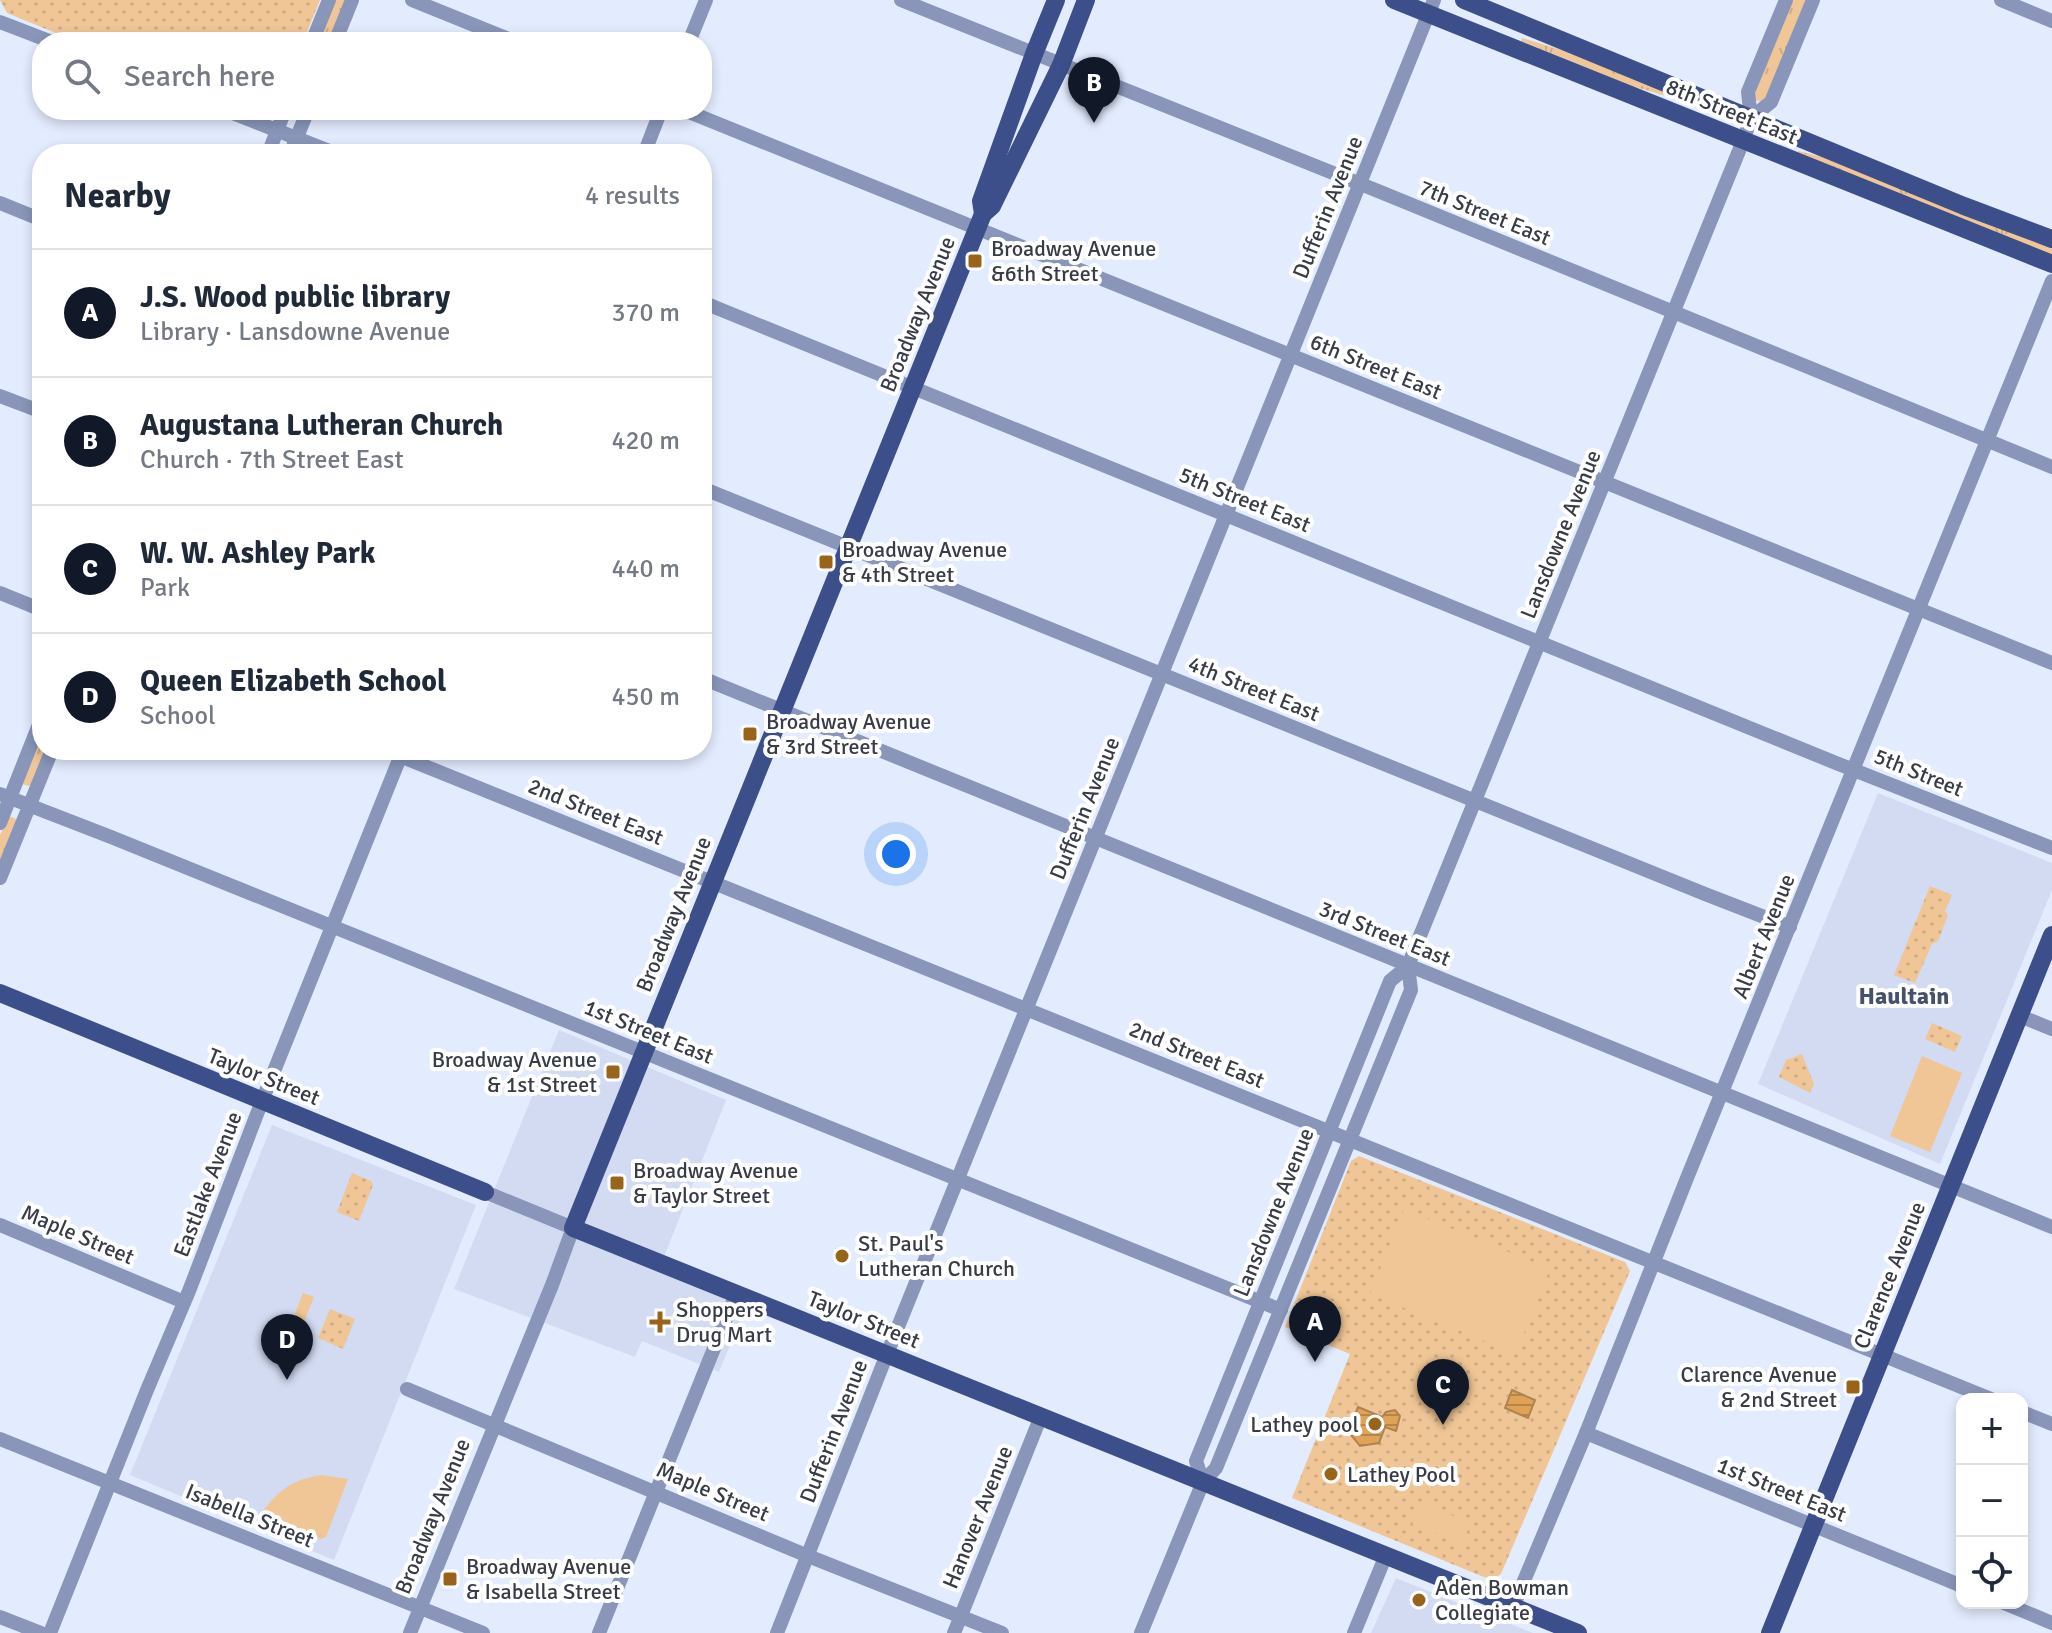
<!DOCTYPE html>
<html lang="en">
<head>
<meta charset="utf-8">
<style>
	body { margin:0; font-family:Signika,sans-serif; background:#f2f2f3; color:#1f2937 }
	.controls { position:absolute; right:24px; bottom:24px; display:grid; overflow:hidden; border-radius:16px; box-shadow:0 4px 12px #0003 }
	.controls button { width:72px; height:72px; display:grid; place-items:center; padding:0; border:0; border-bottom:2px solid #e0e1e3; background:#fff; color:#1f2937; font:40px sans-serif }
	.you { position:absolute; left:896px; top:854px; width:28px; height:28px; margin:-20px; border:6px solid #fff; border-radius:50%; background:#1a73e8; box-shadow:0 0 0 12px #1a73e833 }
	.badge { display:grid; place-items:center; width:52px; height:52px; border-radius:50%; background:#111827; color:#fff; font-size:26px; font-weight:700 }
	.pin { position:absolute; translate:-50% -66px; filter:drop-shadow(0 2px 4px #0008) }
	.pin::after { content:''; position:absolute; top:42px; width:28px; height:24px; background:inherit; clip-path:polygon(0 0,100% 0,50% 100%) }
	.list { margin:0; padding:0; list-style:none }
	h2 { display:flex; justify-content:space-between; align-items:center; height:104px; margin:0; padding:0 32px; font-size:34px }
	h2 small { font-size:26px; font-weight:400; color:#747a83 }
	.list li { display:grid; grid-template-columns:52px 1fr auto; gap:24px; align-items:center; box-sizing:border-box; height:128px; padding:0 32px; border-top:2px solid #e0e1e3 }
	.list b { display:block; font-size:30px; white-space:nowrap }
	.list p { margin:0; font-size:26px; white-space:nowrap; color:#747a83 }
	.list em { font-size:26px; font-style:normal; color:#747a83 }
	.icon { flex:none; width:44px; height:44px; fill:none; stroke:currentColor; stroke-width:2; stroke-linecap:round; stroke-linejoin:round }
	.map { position:relative; flex:none; width:2052px; height:1633px; overflow:hidden }
	.search { position:absolute; background:#fff; box-shadow:0 4px 12px #0003; left:32px; top:32px; width:680px; height:88px; display:flex; align-items:center; gap:20px; box-sizing:border-box; padding:0 28px; border-radius:32px; color:#747a83; font-size:30px }
	.panel { position:absolute; background:#fff; box-shadow:0 4px 12px #0003; left:32px; top:144px; width:680px; height:616px; border-radius:32px }
	.map>svg:first-child { display:block }
	.built { fill:#d3dbf2 }
	.grass { fill:url(#grass-tufts) }
	.park { fill:url(#park-dots) }
	.pitch { fill:#f0c696 }
	.water { fill:url(#water-rules); stroke:#ad8352; stroke-width:2 }
	.lines { fill:none; stroke-linecap:round; stroke-linejoin:round }
	.minor { stroke:#8996b9; stroke-width:14 }
	.major { stroke:#3c4f8a; stroke-width:18 }
	.poi-dot { fill:#98641a; stroke:#fff; stroke-width:3 }
	.labels { text-anchor:middle; stroke-width:8; stroke-linejoin:round; paint-order:stroke }
	.street-label { font-size:22px; fill:#373c48; stroke:#fff }
	.poi-label { font-size:22px; fill:#373c48; stroke:#fff; text-anchor:start }
	.neighbourhood-label { font-size:24px; font-weight:bold; fill:#47516c; stroke:#fff }
</style>
</head>
<body>
<div class="map">
<svg width="2052" height="1633" viewBox="0 0 2052 1633">
	<defs>
		<pattern id="grass-tufts" width="24" height="20" patternUnits="userSpaceOnUse" patternTransform="scale(2)"><rect width="24" height="20" fill="#f0c696"/><path d="M3 7l-1-3M5 7V3M7 7l1-3M15 17l-1-3M17 17v-4M19 17l1-3" fill="none" stroke="#ceab83"/></pattern>
		<pattern id="park-dots" width="8" height="8" patternUnits="userSpaceOnUse" patternTransform="scale(2)"><rect width="8" height="8" fill="#f0c696"/><path d="M2 2h.1M6 6h.1" fill="none" stroke="#ceab83" stroke-width="1.8" stroke-linecap="round"/></pattern>
		<pattern id="water-rules" width="6" height="5" patternUnits="userSpaceOnUse" patternTransform="scale(2)"><rect width="6" height="5" fill="#e0a257"/><path d="M0 2.5h6" fill="none" stroke="#b6854a"/></pattern>
	</defs>
	<rect width="100%" height="100%" fill="#e3ebfe"/>
	<g class="built">
		<path d="M1878 793 2052 863V890L1940 1164 1758 1084Z"/>
		<path d="M559 1030 726 1100 664 1257 752 1291 719 1372 642 1341 635 1357 454 1289Z"/>
		<path d="M272 1125 476 1205 334 1560 130 1475Z"/>
		<path d="M1396 1578 1508 1623 1533 1633H1371Z"/>
	</g>
	<g class="grass">
		<path d="M335 0H346L329 42H319Z"/>
		<path d="M1791 0H1808L1764 103 1753 99Z"/>
		<path d="M1522 38 1562 50 1684 99 1683 101 1632 86 1521 41Z"/>
		<path d="M1798 151 1835 160 2052 248V256L1797 153Z"/>
		<path d="M42 731V750H45L31 785 29 786 22 784Z"/>
		<path d="M9 816 16 819 17 821 0 862V835Z"/>
	</g>
	<g class="park">
		<path d="M0 0H320L303 42H78L7 13Z"/>
		<path d="M1930 886 1952 895 1945 911 1948 915 1938 941 1932 944 1915 983 1894 975Z"/>
		<path d="M1932 1023 1962 1036 1955 1052 1925 1039Z"/>
		<path d="M1802 1054 1814 1084 1810 1093 1779 1077 1786 1060Z"/>
		<path d="M1359 1156 1625 1262 1630 1271 1501 1574 1491 1580 1292 1498 1350 1354 1285 1327 1351 1161Z"/>
		<path d="M352 1173 371 1181 373 1185 359 1221 337 1212Z"/>
		<path d="M330 1309 355 1319 343 1349 318 1338Z"/>
	</g>
	<g class="pitch">
		<path d="M1922 1056 1962 1073 1930 1152 1890 1136Z"/>
		<path d="M1404 1209 1550 1269 1516 1354 1370 1294Z"/>
		<path d="M303 1293 314 1297 303 1325 292 1321Z"/>
		<path d="M291 1326 301 1331 291 1358 280 1353Z"/>
		<path d="M322 1475 348 1479 326 1537 321 1539 260 1516C276 1491 293 1479 322 1475Z"/>
		<path d="M1421 1503 1471 1523 1462 1544 1412 1524Z"/>
	</g>
	<g class="water">
		<path d="M1512 1390 1535 1400 1528 1418 1505 1408Z"/>
		<path d="M1358 1407 1382 1417 1386 1412 1395 1410 1400 1416 1396 1431 1385 1427 1379 1443 1360 1446 1348 1431Z"/>
	</g>
	<g class="lines">
		<g class="minor">
			<path d="M412 0 516 42"/>
			<path d="M901 0 1378 191 2052 467"/>
			<path d="M2001 0 2052 21"/>
			<path d="M0 22 52 42"/>
			<path d="M312 42 329 0"/>
			<path d="M335 42 352 0"/>
			<path d="M689 42 706 0"/>
			<path d="M225 110 337 154"/>
			<path d="M684 110 2052 663"/>
			<path d="M1751 118 1771 102 1813 0"/>
			<path d="M268 154 285 110"/>
			<path d="M290 154 308 110"/>
			<path d="M644 154 661 110"/>
			<path d="M0 203 42 220"/>
			<path d="M702 302 1836 763 2052 848"/>
			<path d="M0 396 42 412"/>
			<path d="M702 488 1705 894 1790 927"/>
			<path d="M0 593 42 610"/>
			<path d="M702 678 2052 1227"/>
			<path d="M385 750 1991 1399"/>
			<path d="M0 794 111 837 1281 1310"/>
			<path d="M0 823 42 717"/>
			<path d="M0 878 52 750"/>
			<path d="M2020 1016 2052 1029"/>
			<path d="M0 1225 184 1302"/>
			<path d="M407 1389 808 1556 1002 1633"/>
			<path d="M2022 1412 2052 1424"/>
			<path d="M1586 1433 1962 1586"/>
			<path d="M0 1439 483 1633"/>
			<path d="M1203 1482 1196 1461 1390 981 1408 966 1413 953 1743 141 1751 118 1748 92 1786 0"/>
			<path d="M2004 1603 2052 1623"/>
			<path d="M1513 1607 1586 1433 1687 1178 2052 281"/>
			<path d="M0 1617 41 1633"/>
			<path d="M50 1633 147 1390 189 1291 262 1101 403 750"/>
			<path d="M410 1633 552 1285 573 1228 485 1192"/>
			<path d="M599 1633 736 1294"/>
			<path d="M777 1633 887 1354 1434 0"/>
			<path d="M954 1633 1041 1416"/>
			<path d="M1141 1633 1203 1482 1216 1468 1411 990 1408 966"/>
			<path d="M1354 1633 1386 1555"/>
		</g>
		<g class="major">
			<path d="M1086 0 1061 65 992 206 983 214 573 1228 1578 1633"/>
			<path d="M1394 0 2052 264"/>
			<path d="M1464 0 1964 206 2052 239"/>
			<path d="M983 214 981 201 1034 54 1056 0"/>
			<path d="M0 993 485 1192"/>
			<path d="M1770 1633 2052 935"/>
		</g>
	</g>
	<g class="poi-dot">
		<rect x="967" y="253" width="16" height="16" rx="4"/>
		<rect x="818" y="554" width="16" height="16" rx="4"/>
		<rect x="742" y="726" width="16" height="16" rx="4"/>
		<rect x="605" y="1064" width="16" height="16" rx="4"/>
		<rect x="609" y="1175" width="16" height="16" rx="4"/>
		<circle cx="842" cy="1256" r="8"/>
		<path d="M656 1310h8v8h8v8h-8v8h-8v-8h-8v-8h8z"/>
		<rect x="1845" y="1379" width="16" height="16" rx="4"/>
		<circle cx="1375" cy="1424" r="8"/>
		<circle cx="1331" cy="1474" r="8"/>
		<rect x="442" y="1571" width="16" height="16" rx="4"/>
		<circle cx="1419" cy="1600" r="8"/>
	</g>
	<g class="labels">
		<g class="street-label">
			<text transform="translate(1732 111) rotate(22)" y="8">8th Street East</text>
			<text transform="translate(1327 207) rotate(-68)" y="8">Dufferin Avenue</text>
			<text transform="translate(1485 212) rotate(22)" y="8">7th Street East</text>
			<text transform="translate(917 314) rotate(-68)" y="8">Broadway Avenue</text>
			<text transform="translate(1376 366) rotate(22)" y="8">6th Street East</text>
			<text transform="translate(1245 499) rotate(22)" y="8">5th Street East</text>
			<text transform="translate(1560 534) rotate(-68)" y="8">Lansdowne Avenue</text>
			<text transform="translate(1254 688) rotate(22)" y="8">4th Street East</text>
			<text transform="translate(1919 772) rotate(22)" y="8">5th Street</text>
			<text transform="translate(1084 808) rotate(-68)" y="8">Dufferin Avenue</text>
			<text transform="translate(596 811) rotate(22)" y="8">2nd Street East</text>
			<text transform="translate(673 914) rotate(-68)" y="8">Broadway Avenue</text>
			<text transform="translate(1385 933) rotate(22)" y="8">3rd Street East</text>
			<text transform="translate(1763 936) rotate(-68)" y="8">Albert Avenue</text>
			<text transform="translate(649 1031) rotate(22)" y="8">1st Street East</text>
			<text transform="translate(1197 1054) rotate(22)" y="8">2nd Street East</text>
			<text transform="translate(264 1076) rotate(22)" y="8">Taylor Street</text>
			<text transform="translate(207 1184) rotate(-69)" y="8">Eastlake Avenue</text>
			<text transform="translate(1273 1212) rotate(-68)" y="8">Lansdowne Avenue</text>
			<text transform="translate(78 1234) rotate(23)" y="8">Maple Street</text>
			<text transform="translate(1889 1275) rotate(-68)" y="8">Clarence Avenue</text>
			<text transform="translate(864 1319) rotate(22)" y="8">Taylor Street</text>
			<text transform="translate(833 1431) rotate(-69)" y="8">Dufferin Avenue</text>
			<text transform="translate(1782 1489) rotate(22)" y="8">1st Street East</text>
			<text transform="translate(713 1491) rotate(23)" y="8">Maple Street</text>
			<text transform="translate(250 1515) rotate(22)" y="8">Isabella Street</text>
			<text transform="translate(432 1516) rotate(-68)" y="8">Broadway Avenue</text>
			<text transform="translate(977 1517) rotate(-68)" y="8">Hanover Avenue</text>
		</g>
		<g class="poi-label">
			<text x="991" y="256">Broadway Avenue<tspan x="991" dy="25">&amp;6th Street</tspan></text>
			<text x="842" y="557">Broadway Avenue<tspan x="842" dy="25">&amp; 4th Street</tspan></text>
			<text x="766" y="729">Broadway Avenue<tspan x="766" dy="25">&amp; 3rd Street</tspan></text>
			<text x="597" y="1067" text-anchor="end">Broadway Avenue<tspan x="597" dy="25">&amp; 1st Street</tspan></text>
			<text x="633" y="1178">Broadway Avenue<tspan x="633" dy="25">&amp; Taylor Street</tspan></text>
			<text x="858" y="1251">St. Paul's<tspan x="858" dy="25">Lutheran Church</tspan></text>
			<text x="676" y="1317">Shoppers<tspan x="676" dy="25">Drug Mart</tspan></text>
			<text x="1837" y="1382" text-anchor="end">Clarence Avenue<tspan x="1837" dy="25">&amp; 2nd Street</tspan></text>
			<text x="1359" y="1432" text-anchor="end">Lathey pool</text>
			<text x="1347" y="1482">Lathey Pool</text>
			<text x="466" y="1574">Broadway Avenue<tspan x="466" dy="25">&amp; Isabella Street</tspan></text>
			<text x="1435" y="1595">Aden Bowman<tspan x="1435" dy="25">Collegiate</tspan></text>
		</g>
		<g class="neighbourhood-label">
			<text x="1904" y="1004">Haultain</text>
		</g>
	</g>
</svg>
<div class="controls">
<button>+</button>
<button>−</button>
<button><svg class="icon" aria-label="locate" viewBox="0 0 24 24"><circle cx="12" cy="12" r="6"/><path d="M12 2v4M12 18v4M2 12h4M18 12h4"/></svg></button>
</div>
<div class="you"></div>
<div class="pin badge" style="left:1315px;top:1362px">A</div>
<div class="pin badge" style="left:1094px;top:123px">B</div>
<div class="pin badge" style="left:1443px;top:1425px">C</div>
<div class="pin badge" style="left:287px;top:1380px">D</div>
<div class="search"><svg class="icon" aria-label="search" viewBox="0 0 24 24"><circle cx="10" cy="10" r="6"/><path d="M15 15l6 6"/></svg>Search here</div>
<section class="panel">
<h2>Nearby<small>4 results</small></h2>
<ul class="list">
<li><span class="badge">A</span><div><b>J.S. Wood public library</b><p>Library · Lansdowne Avenue</p></div><em>370 m</em></li>
<li><span class="badge">B</span><div><b>Augustana Lutheran Church</b><p>Church · 7th Street East</p></div><em>420 m</em></li>
<li><span class="badge">C</span><div><b>W. W. Ashley Park</b><p>Park</p></div><em>440 m</em></li>
<li><span class="badge">D</span><div><b>Queen Elizabeth School</b><p>School</p></div><em>450 m</em></li>
</ul>
</section>
</div>
</body>
</html>
